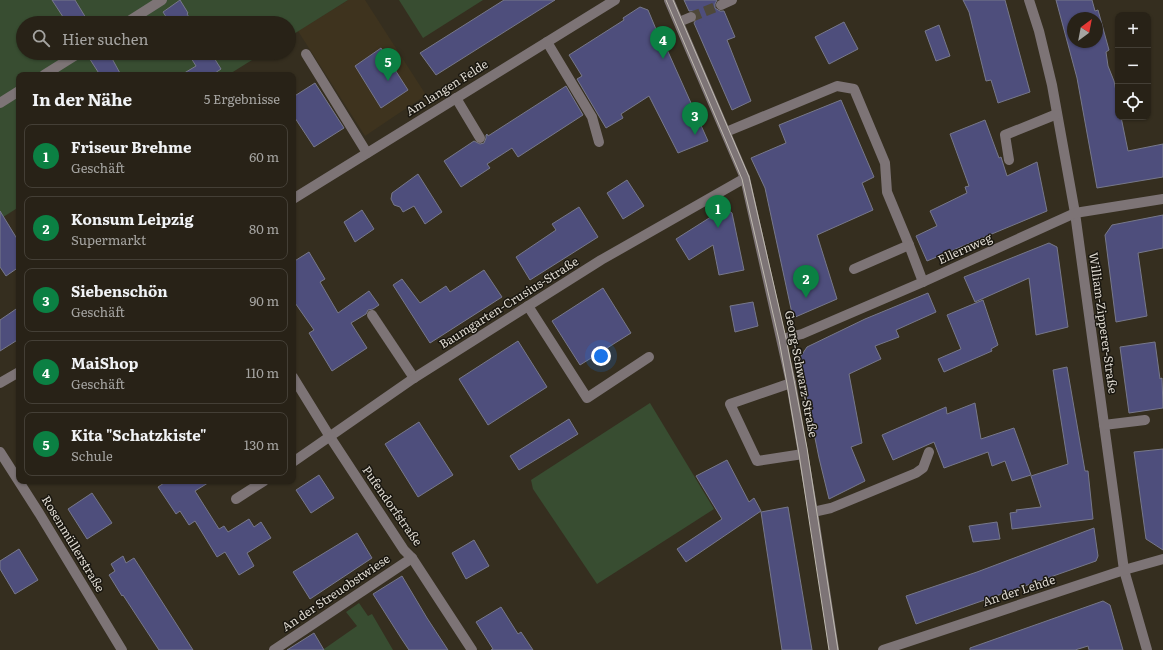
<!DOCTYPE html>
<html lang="de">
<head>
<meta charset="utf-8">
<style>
	body { margin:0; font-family:Literata,serif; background:#342f24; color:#f1f3f6 }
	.controls { position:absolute; right:12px; top:12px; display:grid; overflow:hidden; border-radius:8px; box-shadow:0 1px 3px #0004 }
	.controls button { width:36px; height:36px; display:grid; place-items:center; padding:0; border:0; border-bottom:1px solid #443f36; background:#282217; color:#f1f3f6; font:20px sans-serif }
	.compass { position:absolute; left:1067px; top:12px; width:36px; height:36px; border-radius:50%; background:#282217; box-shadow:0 1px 3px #0004; rotate:32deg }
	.you { position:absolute; left:601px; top:356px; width:14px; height:14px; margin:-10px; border:3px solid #fff; border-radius:50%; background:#1a73e8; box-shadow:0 0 0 6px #1a73e833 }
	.badge { display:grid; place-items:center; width:26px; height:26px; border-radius:50%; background:#0b8043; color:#fff; font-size:13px; font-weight:700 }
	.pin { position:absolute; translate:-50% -33px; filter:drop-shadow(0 1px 2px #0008) }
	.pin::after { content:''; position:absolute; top:21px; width:14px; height:12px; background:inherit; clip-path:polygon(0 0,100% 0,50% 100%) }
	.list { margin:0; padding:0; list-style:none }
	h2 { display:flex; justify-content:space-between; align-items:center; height:52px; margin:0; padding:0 16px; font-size:17px }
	h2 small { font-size:13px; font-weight:400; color:#a5a4a1 }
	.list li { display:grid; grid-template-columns:26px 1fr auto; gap:12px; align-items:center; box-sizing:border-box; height:64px; margin:0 8px 8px; padding:0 8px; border:1px solid #443f36; border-radius:8px }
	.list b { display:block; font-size:15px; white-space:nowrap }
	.list p { margin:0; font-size:13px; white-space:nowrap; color:#a5a4a1 }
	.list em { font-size:13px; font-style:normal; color:#a5a4a1 }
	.icon { flex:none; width:22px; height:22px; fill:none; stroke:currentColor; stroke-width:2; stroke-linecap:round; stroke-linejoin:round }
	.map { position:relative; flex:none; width:1163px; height:650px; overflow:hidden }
	.search { position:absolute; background:#282217; box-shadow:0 1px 3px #0004; left:16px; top:16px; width:280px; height:44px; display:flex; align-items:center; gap:10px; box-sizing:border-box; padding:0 14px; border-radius:22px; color:#a5a4a1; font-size:15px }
	.panel { position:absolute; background:#282217; box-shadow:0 1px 3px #0004; left:16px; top:72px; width:280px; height:412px; border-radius:8px }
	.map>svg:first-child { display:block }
	.built { fill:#3e331e }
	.green { fill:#384d31 }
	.building { fill:#4e4e7c; stroke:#77788a; fill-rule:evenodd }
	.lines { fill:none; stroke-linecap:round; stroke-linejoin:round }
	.minor-tunnel { stroke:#4e483a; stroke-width:10; stroke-dasharray:10 5; stroke-linecap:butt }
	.minor { stroke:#7d7476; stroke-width:10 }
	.tram { stroke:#beb9af; stroke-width:1 }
	.labels { text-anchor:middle; stroke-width:3; stroke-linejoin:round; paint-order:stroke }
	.street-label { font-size:12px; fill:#ded9d0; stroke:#1a1710 }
</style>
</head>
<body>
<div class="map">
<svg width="1163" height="650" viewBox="0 0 1163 650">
	<rect width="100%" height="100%" fill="#352e1f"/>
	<path class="built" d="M348 0H365L426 95 365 136 298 31Z"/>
	<g class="green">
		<path d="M0 0H348L289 37V23H23V53H263L228 75H19V207L0 219Z"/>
		<path d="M399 0H483L423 38Z"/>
		<path d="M650 403 714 509 597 584 533 489 531 480Z"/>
		<path d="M359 603 368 616 372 614 393 650H324V649L357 626 346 612Z"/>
	</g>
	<g class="building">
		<path d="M52 0H75L89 23H67Z"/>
		<path d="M180 0 188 13 187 14 193 23H170L163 12Z"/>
		<path d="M504 0H555L436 75 420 53Z"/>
		<path d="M684 0H717L715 4V8L720 11H724L735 37 727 40 751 101 732 110 694 23 697 18V14L692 11H689Z"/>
		<path d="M963 0H1005L1030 92 998 103 991 80 986 81 969 12Z"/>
		<path d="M1056 0H1092L1095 11 1098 10 1109 50 1106 52 1108 66 1114 81 1118 102V117H1121L1128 151 1163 144V177L1097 188 1077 78ZM1073 18H1097V42H1073Z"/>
		<path d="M640 7 648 10 663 46 665 45 708 141 678 153 649 96 621 114 623 118 606 128 577 79 582 76 569 55 624 20 623 18Z"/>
		<path d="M844 22 858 49 829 64 815 37Z"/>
		<path d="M939 25 950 56 936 61 925 31Z"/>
		<path d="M381 48 408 90 381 108 355 66Z"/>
		<path d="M86 53H109L121 75H100Z"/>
		<path d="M188 53H211L221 69 212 75H181L196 66Z"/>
		<path d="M315 83 344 128 314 147 293 115V97Z"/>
		<path d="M566 86 583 115 518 157 512 148 487 164 490 168 461 187 444 161 474 141 480 144 484 143 486 138V135L487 134 488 136Z"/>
		<path d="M841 100 874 177 862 183 873 210 817 235 837 299 793 318 765 188 751 158 786 143 779 125Z"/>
		<path d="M985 120 999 158 1001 157 1007 176 1037 162 1047 211 927 261 916 236 937 226 930 211 967 193 965 187 969 186 950 134Z"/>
		<path d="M418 174 442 212 425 224 414 206 403 212 400 207 394 205 391 199 392 193Z"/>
		<path d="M627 180 644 206 623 219 607 193Z"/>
		<path d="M579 207 598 237 530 280 516 257 556 230 552 224Z"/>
		<path d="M725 208 732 213 744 270 719 275 713 245 689 260 676 239Z"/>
		<path d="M362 210 374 229 355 242 344 222Z"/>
		<path d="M0 211 19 242V267L6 276 0 267Z"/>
		<path d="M1163 215V248L1138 253 1147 316 1116 322 1105 235 1112 225Z"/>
		<path d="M1049 243 1057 247 1068 327 1036 335 1029 278 975 302 964 277Z"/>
		<path d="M309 252 325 279 320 282 338 313 369 291 379 305 373 309 368 310 366 314 351 323 367 348 332 371 309 333 314 330 293 300V262Z"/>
		<path d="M484 270 502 297 430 343 393 285 402 279 420 303 446 286 450 292Z"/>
		<path d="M603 288 631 333 580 365 552 321Z"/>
		<path d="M928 293 936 312 896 330 899 337 875 346 881 359 849 374 862 443 851 447 865 481 829 499 819 458 799 359 807 347 865 319Z"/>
		<path d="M983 300 998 345 991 349 992 351 944 372 938 359 961 349 947 315Z"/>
		<path d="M753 302 758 326 735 332 730 306Z"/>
		<path d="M19 307V339L0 351V320Z"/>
		<path d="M518 341 547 387 488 425 459 379Z"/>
		<path d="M1155 342 1160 379 1162 378 1163 408 1129 413 1120 347Z"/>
		<path d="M1067 367 1085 471H1088L1093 519 1012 529 1010 513 1017 512 1016 510 1041 507 1031 476 1068 464 1053 370Z"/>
		<path d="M975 403 981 439 1014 428 1031 475 1012 481 1005 461 992 466 988 452 944 468 934 442 893 460 882 435 946 407 947 414Z"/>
		<path d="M569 419 578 434 519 470 510 456Z"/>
		<path d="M419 422 453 475 418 497 385 444Z"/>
		<path d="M1163 449V550L1146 539 1134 452Z"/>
		<path d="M727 460 749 502 754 498 761 511 686 562 677 549 722 519 696 476Z"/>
		<path d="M319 475 334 498 311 513 296 490Z"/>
		<path d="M167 481H211L195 491 219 529 224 526 228 532 249 519 254 527 261 522 271 538 247 553 254 566 239 575 225 552 217 557 195 521 189 525 180 511 176 514 158 487Z"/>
		<path d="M92 493 112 523 87 539 68 509Z"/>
		<path d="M788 507 812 650H782L761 512Z"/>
		<path d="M997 522 1000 539 973 542 969 526Z"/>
		<path d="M1094 528 1098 556 1096 561 916 624 906 596 977 572Z"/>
		<path d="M357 533 372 558 310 599 293 572Z"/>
		<path d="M474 540 489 566 466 579 452 553Z"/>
		<path d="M19 549 38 580 15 594 0 569V561Z"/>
		<path d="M123 556 126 563 134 558 193 650H159L123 595 122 596 109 575 115 571 111 564Z"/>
		<path d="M402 576 427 618 448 650H409L401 638 373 594Z"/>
		<path d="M1103 601 1110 605 1123 650H1089L1088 646 1075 650H970V648Z"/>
		<path d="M501 607 518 634 521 632 533 650H491L493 649 476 622Z"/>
		<path d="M314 633 324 650H287Z"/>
	</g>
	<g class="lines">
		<path class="minor-tunnel" d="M691 17 721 5"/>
		<g class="minor">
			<path d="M669 0 745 178 791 383 813 512 834 650"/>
			<path d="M1029 0 1039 31 1052 85 1075 213 1124 570 1147 650"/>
			<path d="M721 5 732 0"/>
			<path d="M679 22 691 17"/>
			<path d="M126 23 162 0"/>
			<path d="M547 42 592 117 599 142"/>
			<path d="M306 54 367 153"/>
			<path d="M44 75 79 53"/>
			<path d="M456 98 480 138"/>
			<path d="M0 103 19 91"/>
			<path d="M726 132 837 86 854 89 885 163 887 192 909 245 923 282"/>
			<path d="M1009 160 1005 135 1057 114"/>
			<path d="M293 199 615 0"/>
			<path d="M854 269 909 245"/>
			<path d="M528 306 587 398 649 357"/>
			<path d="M372 315 414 378"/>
			<path d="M782 339 802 334 923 282 1075 213 1163 199"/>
			<path d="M293 377 330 437 404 550 412 558 472 650"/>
			<path d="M0 383 19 372"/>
			<path d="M791 383 730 404 757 461 803 454"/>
			<path d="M1104 425 1145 420"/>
			<path d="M0 452 39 513 122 650"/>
			<path d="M293 462 414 378 601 260 745 178"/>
			<path d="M236 499 264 481"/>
			<path d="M813 512 831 508 916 473 923 468 929 452"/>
			<path d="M274 650 412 558"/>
			<path d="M883 650 1124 570 1163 559"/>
		</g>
		<g class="tram">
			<path d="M666 0 742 179 779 340 787 384 799 454 829 650"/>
			<path d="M673 0 749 177 786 338 807 448 838 650"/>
		</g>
	</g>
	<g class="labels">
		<g class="street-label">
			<text transform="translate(447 88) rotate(-32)" y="4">Am langen Felde</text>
			<text transform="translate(965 249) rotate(-24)" y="4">Ellernweg</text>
			<text transform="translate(509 303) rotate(-32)" y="4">Baumgarten-Crusius-Straße</text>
			<text transform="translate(1103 323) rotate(82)" y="4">William-Zipperer-Straße</text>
			<text transform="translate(801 374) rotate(79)" y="4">Georg-Schwarz-Straße</text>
			<text transform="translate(392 506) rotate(55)" y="4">Pufendorfstraße</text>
			<text transform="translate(73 544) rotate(59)" y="4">Rosenmüllerstraße</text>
			<text transform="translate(1019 591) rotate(-18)" y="4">An der Lehde</text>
			<text transform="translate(336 593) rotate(-34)" y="4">An der Streuobstwiese</text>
		</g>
	</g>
</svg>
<div class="controls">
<button>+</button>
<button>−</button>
<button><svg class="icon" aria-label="locate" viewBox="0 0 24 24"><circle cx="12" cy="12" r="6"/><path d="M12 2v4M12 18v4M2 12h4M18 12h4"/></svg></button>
</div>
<svg class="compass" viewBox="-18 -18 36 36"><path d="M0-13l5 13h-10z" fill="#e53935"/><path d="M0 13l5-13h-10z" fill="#a5a4a1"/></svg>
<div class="you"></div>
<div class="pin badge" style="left:718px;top:228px">1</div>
<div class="pin badge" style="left:806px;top:298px">2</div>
<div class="pin badge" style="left:695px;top:135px">3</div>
<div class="pin badge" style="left:663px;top:59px">4</div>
<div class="pin badge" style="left:388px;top:81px">5</div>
<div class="search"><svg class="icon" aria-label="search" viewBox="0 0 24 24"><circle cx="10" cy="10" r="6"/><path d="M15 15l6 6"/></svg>Hier suchen</div>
<section class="panel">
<h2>In der Nähe<small>5 Ergebnisse</small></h2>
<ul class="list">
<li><span class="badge">1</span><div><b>Friseur Brehme</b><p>Geschäft</p></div><em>60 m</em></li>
<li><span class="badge">2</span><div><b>Konsum Leipzig</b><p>Supermarkt</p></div><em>80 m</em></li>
<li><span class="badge">3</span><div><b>Siebenschön</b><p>Geschäft</p></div><em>90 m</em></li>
<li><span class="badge">4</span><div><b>MaiShop</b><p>Geschäft</p></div><em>110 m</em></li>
<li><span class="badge">5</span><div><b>Kita &quot;Schatzkiste&quot;</b><p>Schule</p></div><em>130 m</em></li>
</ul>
</section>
</div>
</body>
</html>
